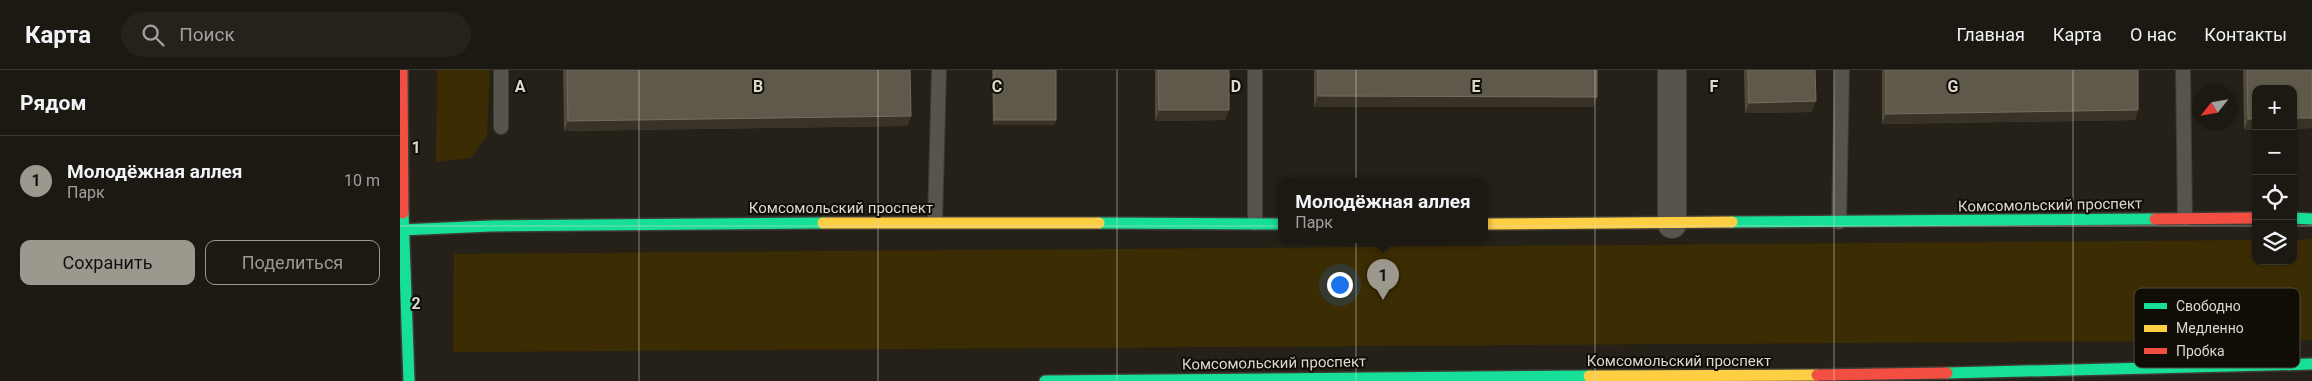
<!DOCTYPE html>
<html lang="ru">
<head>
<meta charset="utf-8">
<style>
	body { margin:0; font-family:Roboto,sans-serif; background:#25221b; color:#f1f3f6 }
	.controls { position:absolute; right:15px; top:15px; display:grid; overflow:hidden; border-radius:10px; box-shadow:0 1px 4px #0004 }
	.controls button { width:45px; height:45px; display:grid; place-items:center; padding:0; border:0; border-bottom:1px solid #3a3832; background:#1c1912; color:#f1f3f6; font:25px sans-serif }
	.compass { position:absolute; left:1792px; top:15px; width:45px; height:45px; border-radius:50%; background:#1c1912; box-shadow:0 1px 4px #0004; rotate:239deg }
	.you { position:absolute; left:939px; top:214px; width:18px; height:18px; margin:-12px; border:4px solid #fff; border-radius:50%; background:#1a73e8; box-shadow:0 0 0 8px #1a73e833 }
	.badge { display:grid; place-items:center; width:32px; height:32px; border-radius:50%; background:#9d988e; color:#111; font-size:16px; font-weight:700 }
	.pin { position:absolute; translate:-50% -41px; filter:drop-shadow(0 1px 2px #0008) }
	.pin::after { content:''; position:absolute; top:26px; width:18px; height:15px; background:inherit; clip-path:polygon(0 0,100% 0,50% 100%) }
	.popup { position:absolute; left:878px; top:108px; width:210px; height:65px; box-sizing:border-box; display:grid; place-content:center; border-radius:10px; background:#1c1912; filter:drop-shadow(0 1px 4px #0005); font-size:16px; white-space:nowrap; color:#a0a09f }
	.popup b { font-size:19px; color:#f1f3f6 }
	.popup::after { content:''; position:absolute; left:50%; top:100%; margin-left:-10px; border:10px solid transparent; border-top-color:#1c1912 }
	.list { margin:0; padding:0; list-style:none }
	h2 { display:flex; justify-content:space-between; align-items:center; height:65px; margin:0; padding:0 20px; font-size:21px }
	h2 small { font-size:16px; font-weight:400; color:#a0a09f }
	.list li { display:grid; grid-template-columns:32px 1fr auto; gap:15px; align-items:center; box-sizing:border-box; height:90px; padding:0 20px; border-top:1px solid #3a3832 }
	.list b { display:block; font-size:19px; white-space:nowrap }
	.list p { margin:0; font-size:16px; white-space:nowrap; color:#a0a09f }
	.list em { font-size:16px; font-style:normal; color:#a0a09f }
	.actions { display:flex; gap:10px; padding:15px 20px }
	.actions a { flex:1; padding:11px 0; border:1px solid #9d988e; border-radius:10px; text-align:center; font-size:18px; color:#9d988e }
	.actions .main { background:#9d988e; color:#111 }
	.icon { flex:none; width:28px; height:28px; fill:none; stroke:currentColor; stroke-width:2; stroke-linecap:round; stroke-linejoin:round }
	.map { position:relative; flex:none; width:1912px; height:311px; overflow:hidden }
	header { display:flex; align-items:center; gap:30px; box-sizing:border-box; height:70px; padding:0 25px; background:#1c1912; border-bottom:1px solid #3a3832 }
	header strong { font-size:24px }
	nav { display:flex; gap:28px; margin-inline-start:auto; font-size:18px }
	.search { width:350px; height:45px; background:#25221b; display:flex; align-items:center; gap:12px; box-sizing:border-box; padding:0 18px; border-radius:28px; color:#a0a09f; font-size:19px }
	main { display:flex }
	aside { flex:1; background:#1c1912 }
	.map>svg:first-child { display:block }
	.green { fill:#3c2c03 }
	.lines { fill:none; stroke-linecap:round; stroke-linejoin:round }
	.lane-casing { stroke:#3f3c35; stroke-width:16 }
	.street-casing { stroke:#3f3c35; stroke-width:30 }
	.fast-casing { stroke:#3f3c35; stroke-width:14 }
	.slow-casing { stroke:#3f3c35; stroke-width:14 }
	.jam-casing { stroke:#3f3c35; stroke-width:14 }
	.lane { stroke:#57534d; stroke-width:14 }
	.street { stroke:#57534d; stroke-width:28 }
	.fast { stroke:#16e098; stroke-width:11 }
	.slow { stroke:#ffcf43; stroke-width:11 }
	.jam { stroke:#f24e42; stroke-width:11 }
	.wall { fill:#4f4a3b }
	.shaded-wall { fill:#383326 }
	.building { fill:#5e594b; stroke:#726d5f }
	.grid { fill:none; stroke:#ddd8ce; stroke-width:1; stroke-opacity:0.55 }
	.labels { text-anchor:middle; stroke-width:4; stroke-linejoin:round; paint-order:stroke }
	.street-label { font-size:15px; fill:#ddd8ce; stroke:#100d06 }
	.key { fill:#100d06; stroke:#4e4a42; stroke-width:1 }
	.key-label { font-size:14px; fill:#ddd8ce }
	.grid-label { font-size:16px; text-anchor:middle; font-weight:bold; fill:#ddd8ce; stroke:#100d06; stroke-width:4; stroke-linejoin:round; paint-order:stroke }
</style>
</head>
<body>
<header>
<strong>Карта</strong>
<div class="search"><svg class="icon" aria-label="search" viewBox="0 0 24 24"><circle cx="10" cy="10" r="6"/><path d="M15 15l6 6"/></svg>Поиск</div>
<nav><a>Главная</a><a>Карта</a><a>О нас</a><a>Контакты</a></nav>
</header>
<main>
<aside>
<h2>Рядом<small></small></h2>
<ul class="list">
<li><span class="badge">1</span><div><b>Молодёжная аллея</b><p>Парк</p></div><em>10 m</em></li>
</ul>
<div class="actions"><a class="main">Сохранить</a><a>Поделиться</a></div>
</aside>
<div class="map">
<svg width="1912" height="311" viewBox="0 0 1912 311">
	<rect width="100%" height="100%" fill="#252118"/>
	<g class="green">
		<path d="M37 0H90L87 66 71 88 36 92Z"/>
		<path d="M1912 169V270L53 282 54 184 1856 170V191H1893V170Z"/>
	</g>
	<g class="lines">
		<g class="lane-casing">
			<g id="lane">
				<path d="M101 0V57"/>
				<path d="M1783 0 1785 148"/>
				<path d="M535 152 539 0"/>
				<path d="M1439 152 1442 0"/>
				<path d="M855 153V0"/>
			</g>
		</g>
		<g class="street-casing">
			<path id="street" d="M1272 0V154"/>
		</g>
		<g class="fast-casing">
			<g id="fast">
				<path d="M3 143 9 311"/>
				<path d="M1893 148 1912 149"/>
				<path d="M1332 152 1755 149"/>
				<path d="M699 153 882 154"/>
				<path d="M0 160 91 156 423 153"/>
				<path d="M1547 303 1912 294"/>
				<path d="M645 311 1189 306"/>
			</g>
		</g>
		<g class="slow-casing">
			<g id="slow">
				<path d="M423 153H699"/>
				<path d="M1084 154 1332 152"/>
				<path d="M1189 306 1417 305"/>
			</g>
		</g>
		<g class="jam-casing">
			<g id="jam">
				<path d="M2 0 3 143"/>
				<path d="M1755 149 1856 148"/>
				<path d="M1417 305 1547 303"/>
			</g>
		</g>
		<use href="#lane" class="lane"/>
		<use href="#street" class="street"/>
		<use href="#fast" class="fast"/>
		<use href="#slow" class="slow"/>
		<use href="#jam" class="jam"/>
	</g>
	<g class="wall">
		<path d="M163 0H510L511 46 507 56 164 61Z"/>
		<path d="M592 0H656V50L654 55H593Z"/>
		<path d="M755 0H829L825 50 755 51Z"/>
		<path d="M914 0H1197V27L1193 37H914Z"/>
		<path d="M1344 0H1415L1412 42 1345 43Z"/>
		<path d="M1482 0H1738V40L1735 50 1482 54Z"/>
		<path d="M1843 0H1912V58L1893 59V19L1856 59 1844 60Z"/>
	</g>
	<g class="shaded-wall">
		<path d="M918 26 1197 27 1193 37H914Z"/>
		<path d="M1416 31 1412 42 1345 43 1349 33Z"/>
		<path d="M759 40H829L825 50 755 51Z"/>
		<path d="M1738 40 1735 50 1482 54 1486 44Z"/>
		<path d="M511 46 507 56 164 61 168 51Z"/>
		<path d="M1893 48H1912V58L1893 59Z"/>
		<path d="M1848 49H1856V59L1844 60Z"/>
		<path d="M594 50H656L654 55H593Z"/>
	</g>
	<g class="building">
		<path d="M167 0H510L511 46 168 51Z"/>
		<rect x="594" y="0" width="62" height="50"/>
		<path d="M758 0H829V40H759Z"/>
		<path d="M918 0H1197V27L918 26Z"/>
		<path d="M1348 0H1415L1416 31 1349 33Z"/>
		<path d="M1486 0H1738V40L1486 44Z"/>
		<path d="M1847 0H1912V48H1893V19H1856V49H1848Z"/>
	</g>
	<path class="grid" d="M239 0V311M478 0V311M717 0V311M956 0V311M1195 0V311M1434 0V311M1673 0V311M0 156H1856M1893 156H1912"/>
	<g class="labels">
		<g class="street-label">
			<text transform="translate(1650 135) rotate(-1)" y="5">Комсомольский проспект</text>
			<text x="441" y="143">Комсомольский проспект</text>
			<text x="1279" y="296">Комсомольский проспект</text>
			<text transform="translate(874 293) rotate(-1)" y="5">Комсомольский проспект</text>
		</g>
	</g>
	<rect x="1734" y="218" width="166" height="80" rx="8" class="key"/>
	<rect x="1744" y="233" width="23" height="6" fill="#16e098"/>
	<rect x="1744" y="255" width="23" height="7" fill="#ffcf43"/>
	<rect x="1744" y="278" width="23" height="6" fill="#f24e42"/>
	<g class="key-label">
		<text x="1776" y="241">Свободно</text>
		<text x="1776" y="263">Медленно</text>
		<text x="1776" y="286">Пробка</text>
	</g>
	<g class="grid-label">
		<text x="120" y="22">A</text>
		<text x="358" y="22">B</text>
		<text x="597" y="22">C</text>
		<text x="836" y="22">D</text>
		<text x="1076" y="22">E</text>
		<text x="1314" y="22">F</text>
		<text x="1553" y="22">G</text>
		<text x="16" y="83">1</text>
		<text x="16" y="239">2</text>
	</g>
</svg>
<div class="controls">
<button>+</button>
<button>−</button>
<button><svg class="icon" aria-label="locate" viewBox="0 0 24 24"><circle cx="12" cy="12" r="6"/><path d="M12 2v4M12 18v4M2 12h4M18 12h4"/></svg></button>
<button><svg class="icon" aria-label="layers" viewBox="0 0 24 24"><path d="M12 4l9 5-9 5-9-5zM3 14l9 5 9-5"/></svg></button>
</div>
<svg class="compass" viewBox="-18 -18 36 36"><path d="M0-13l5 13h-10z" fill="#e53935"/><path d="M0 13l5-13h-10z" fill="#a0a09f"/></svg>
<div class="you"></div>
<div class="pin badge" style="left:983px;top:230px">1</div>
<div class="popup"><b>Молодёжная аллея</b>Парк</div>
</div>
</main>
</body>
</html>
